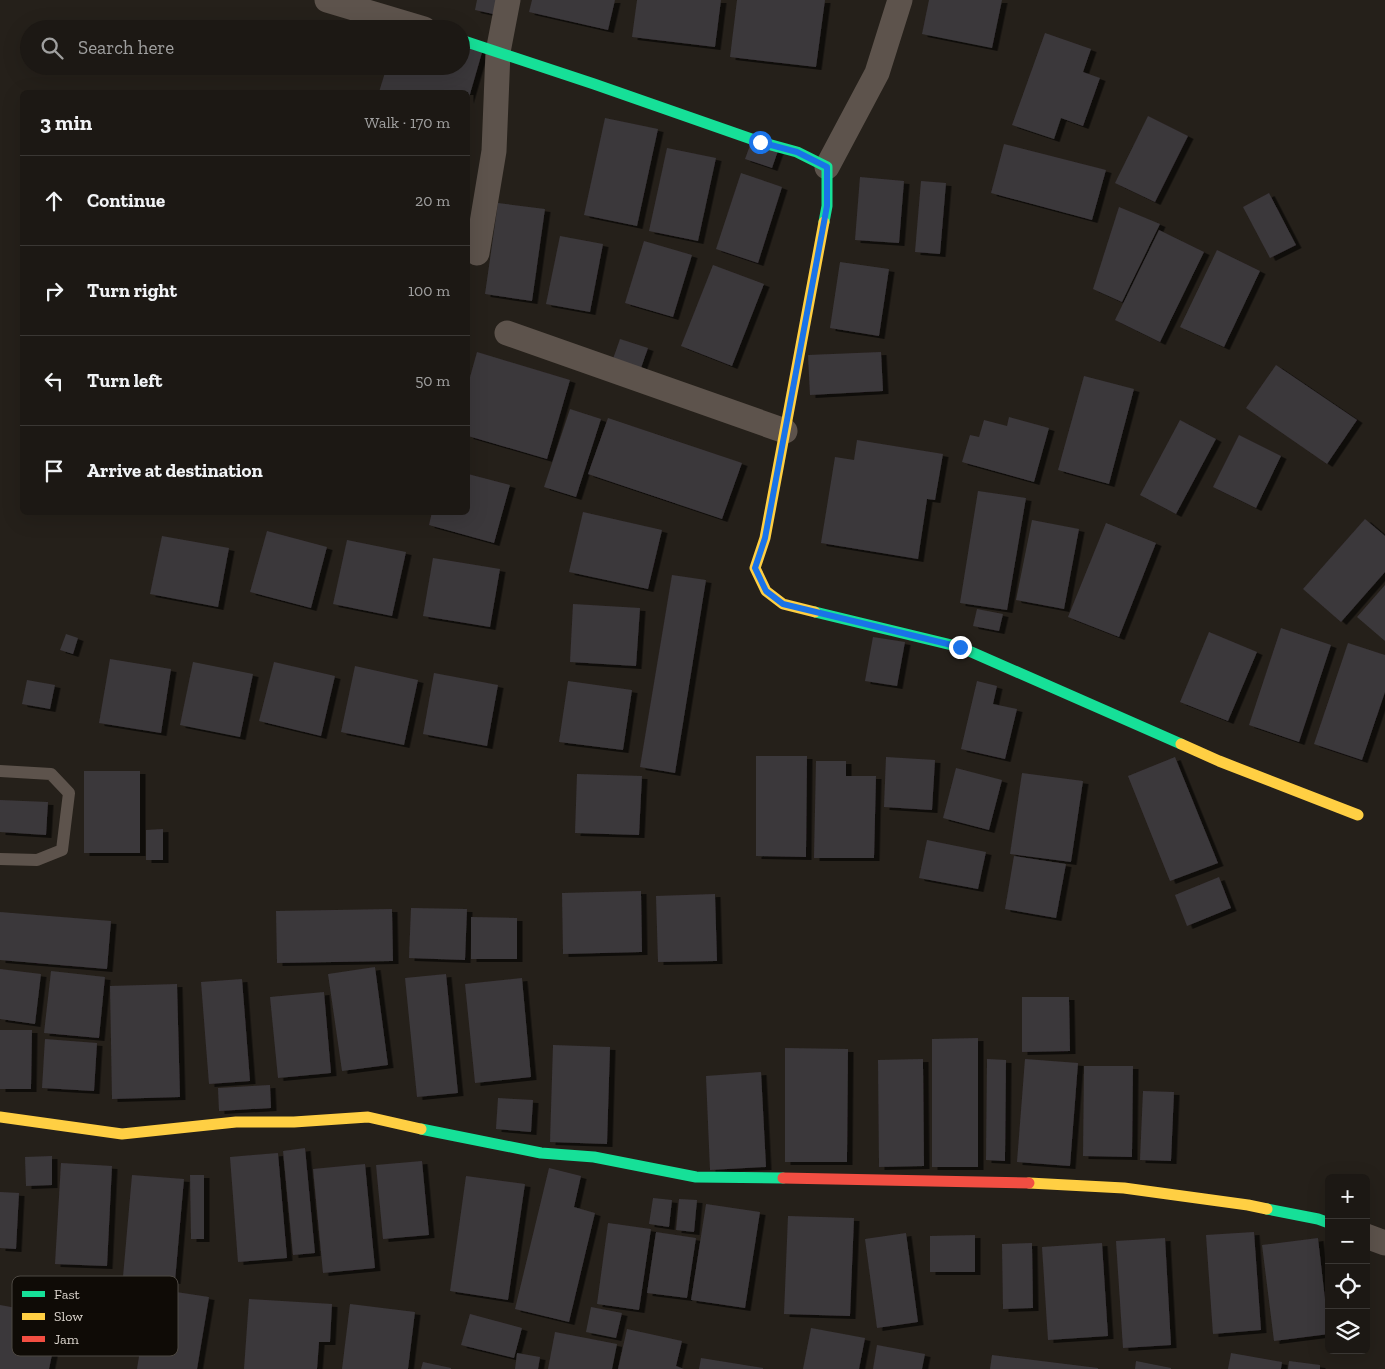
<!DOCTYPE html>
<html lang="en">
<head>
<meta charset="utf-8">
<style>
	body { margin:0; font-family:"Zilla Slab",serif; background:#292522; color:#f1f3f6 }
	.controls { position:absolute; right:15px; bottom:15px; display:grid; overflow:hidden; border-radius:8px; box-shadow:0 5px 20px #0002 }
	.controls button { width:45px; height:45px; display:grid; place-items:center; padding:0; border:0; border-bottom:1px solid #3a3734; background:#1c1814; color:#f1f3f6; font:25px sans-serif }
	.stop { position:absolute; width:15px; height:15px; margin:-11px; border:4px solid #1a73e8; border-radius:50%; background:#fff }
	.stop.end { background:#1a73e8; border-color:#fff; box-shadow:0 1px 5px #0008 }
	.list { margin:0; padding:0; list-style:none }
	h2 { display:flex; justify-content:space-between; align-items:center; height:65px; margin:0; padding:0 20px; font-size:21px }
	h2 small { font-size:16px; font-weight:400; color:#a0a0a0 }
	.list li { display:grid; grid-template-columns:32px 1fr auto; gap:15px; align-items:center; box-sizing:border-box; height:90px; padding:0 20px; border-top:1px solid #3a3734 }
	.list b { display:block; font-size:19px; white-space:nowrap }
	.list em { font-size:16px; font-style:normal; color:#a0a0a0 }
	.icon { flex:none; width:28px; height:28px; fill:none; stroke:currentColor; stroke-width:2; stroke-linecap:round; stroke-linejoin:round }
	.map { position:relative; flex:none; width:1385px; height:1369px; overflow:hidden }
	.search { position:absolute; background:#1c1814; box-shadow:0 5px 20px #0002; left:20px; top:20px; width:450px; height:55px; display:flex; align-items:center; gap:12px; box-sizing:border-box; padding:0 18px; border-radius:28px; color:#a0a0a0; font-size:19px }
	.panel { position:absolute; background:#1c1814; box-shadow:0 5px 20px #0002; left:20px; top:90px; width:450px; height:425px; border-radius:8px }
	.map>svg:first-child { display:block }
	.building { fill:#3b373b; filter:url(#shadow) }
	.lines { fill:none; stroke-linecap:round; stroke-linejoin:round }
	.lane { stroke:#5d534c; stroke-width:12 }
	.street { stroke:#5d534c; stroke-width:25 }
	.fast { stroke:#16e098; stroke-width:11 }
	.slow { stroke:#ffcf43; stroke-width:11 }
	.jam { stroke:#f24e42; stroke-width:11 }
	.route { stroke:#1a73e8; stroke-width:6 }
	.key { fill:#0f0b06; stroke:#4d4842; stroke-width:1 }
	.key-label { font-size:14px; fill:#ddd7cf }
</style>
</head>
<body>
<div class="map">
<svg width="1385" height="1369" viewBox="0 0 1385 1369">
	<defs>
		<filter id="shadow"><feDropShadow dx="5.5" dy="3" stdDeviation="0" flood-color="#0009"/></filter>
	</defs>
	<rect width="100%" height="100%" fill="#25201a"/>
	<g class="building">
		<path d="M477 0H497L493 14 475 10Z"/>
		<path d="M532 0H615L608 30 529 12Z"/>
		<path d="M637 0H721L715 47 632 37Z"/>
		<path d="M737 0H825L816 67 730 57Z"/>
		<path d="M929 0H1002L992 48 922 34Z"/>
		<path d="M1045 33 1091 49 1083 72 1100 78 1083 126 1061 118 1054 139 1012 125Z"/>
		<path d="M461 43 483 49 468 101V92H379L387 66H461Z"/>
		<path d="M1148 116 1188 136 1155 202 1115 183Z"/>
		<path d="M605 118 658 129 637 226 584 215Z"/>
		<path d="M752 140 779 148 772 168 745 159Z"/>
		<path d="M1004 144 1106 170 1092 220 991 193Z"/>
		<path d="M667 148 716 158 698 241 649 231Z"/>
		<path d="M741 173 782 187 758 263 716 249Z"/>
		<path d="M860 177 904 181 899 243 855 240Z"/>
		<path d="M921 181 946 183 940 254 915 252Z"/>
		<path d="M1269 193 1296 245 1270 258 1243 207Z"/>
		<path d="M498 203 545 209 532 301 485 294Z"/>
		<path d="M1119 207 1160 224 1122 302 1093 289Z"/>
		<path d="M1159 230 1204 252 1160 342 1115 320Z"/>
		<path d="M560 236 603 244 590 312 546 304Z"/>
		<path d="M644 241 692 255 673 317 625 303Z"/>
		<path d="M1217 250 1260 271 1224 347 1180 327Z"/>
		<path d="M840 262 889 269 879 336 830 328Z"/>
		<path d="M713 265 764 284 732 366 681 346Z"/>
		<path d="M620 339 648 348 641 368 613 359Z"/>
		<path d="M477 352 570 380 547 459 468 436V384Z"/>
		<path d="M881 352 883 391 810 395 808 355Z"/>
		<path d="M1276 365 1357 420 1327 464 1246 408Z"/>
		<path d="M1084 376 1134 389 1109 484 1058 470Z"/>
		<path d="M570 409 601 419 576 497 544 487Z"/>
		<path d="M1009 417 1049 428 1034 482 962 462 970 435 979 437 984 420 1007 426Z"/>
		<path d="M608 418 742 463 722 519 588 474Z"/>
		<path d="M1180 420 1216 439 1176 514 1140 495Z"/>
		<path d="M1239 435 1281 456 1256 508 1213 487Z"/>
		<path d="M857 440 943 454 935 500 927 499 918 559 821 543 835 457 854 460Z"/>
		<path d="M468 474 510 485 494 543 429 525 432 512H468Z"/>
		<path d="M978 491 1026 498 1007 610 960 603Z"/>
		<path d="M583 512 662 530 648 589 569 572Z"/>
		<path d="M1365 519 1385 536V572L1341 622 1303 589Z"/>
		<path d="M1032 520 1079 529 1064 609 1016 600Z"/>
		<path d="M1106 523 1156 543 1119 637 1068 617Z"/>
		<path d="M267 531 327 547 311 608 250 592Z"/>
		<path d="M162 536 229 548 218 607 150 594Z"/>
		<path d="M347 540 406 552 392 616 333 604Z"/>
		<path d="M433 558 500 569 490 627 423 616Z"/>
		<path d="M672 575 706 580 675 773 640 767Z"/>
		<path d="M1385 585V641L1357 617Z"/>
		<path d="M573 604 640 608 636 666 570 662Z"/>
		<path d="M977 609 1003 614 999 631 973 626Z"/>
		<path d="M1281 628 1331 645 1299 742 1249 725Z"/>
		<path d="M1209 632 1257 652 1228 721 1180 702Z"/>
		<path d="M66 634 78 638 73 654 60 650Z"/>
		<path d="M873 637 905 642 897 686 865 681Z"/>
		<path d="M1348 643 1385 655V692L1362 760 1314 744Z"/>
		<path d="M110 659 171 669 161 733 99 723Z"/>
		<path d="M193 662 253 674 240 737 180 725Z"/>
		<path d="M274 662 335 676 321 736 259 721Z"/>
		<path d="M355 666 418 680 404 745 341 732Z"/>
		<path d="M434 673 498 685 487 746 423 734Z"/>
		<path d="M27 680 55 685 50 709 22 704Z"/>
		<path d="M568 681 632 690 623 750 559 742Z"/>
		<path d="M977 681 997 686 993 704 1017 709 1005 759 961 749Z"/>
		<path d="M756 756H807L806 857 756 856Z"/>
		<path d="M886 757 935 760 932 810 884 807Z"/>
		<path d="M1175 757 1218 863 1170 881 1128 776Z"/>
		<path d="M816 761H846V776H876L874 858H814Z"/>
		<path d="M956 768 1002 780 989 830 943 818Z"/>
		<rect x="84" y="771" width="56" height="82"/>
		<path d="M1022 773 1083 781 1071 862 1010 854Z"/>
		<path d="M577 774 642 776 639 835 575 833Z"/>
		<path d="M0 800 48 802 46 835 0 832Z"/>
		<path d="M163 829V860H146V830Z"/>
		<path d="M927 840 986 852 978 889 919 878Z"/>
		<path d="M1014 856 1066 864 1056 918 1005 909Z"/>
		<path d="M1219 877 1231 908 1187 926 1175 895Z"/>
		<path d="M641 891 642 952 563 954 562 893Z"/>
		<path d="M715 894 717 961 658 962 656 896Z"/>
		<path d="M411 908 467 909 465 960 409 958Z"/>
		<path d="M392 909 393 961 277 963 276 911Z"/>
		<path d="M0 912 111 921 107 969 0 960Z"/>
		<path d="M471 917 517 918V959H471Z"/>
		<path d="M375 967 388 1065 342 1071 328 974Z"/>
		<path d="M0 969 41 974 35 1024 0 1019Z"/>
		<path d="M51 971 105 977 99 1038 44 1033Z"/>
		<path d="M446 974 458 1093 417 1097 405 978Z"/>
		<path d="M522 978 531 1077 475 1083 465 984Z"/>
		<path d="M242 979 250 1081 209 1084 201 982Z"/>
		<path d="M177 984 180 1097 112 1099 110 986Z"/>
		<path d="M324 992 331 1073 278 1078 270 997Z"/>
		<path d="M1022 997H1069L1070 1051 1022 1052Z"/>
		<path d="M0 1030H32L31 1089H0Z"/>
		<path d="M978 1038V1167H932V1039Z"/>
		<path d="M45 1039 97 1043 94 1091 42 1088Z"/>
		<path d="M553 1045 610 1047 607 1144 550 1142Z"/>
		<path d="M785 1048 848 1049 847 1162H785Z"/>
		<path d="M923 1059 924 1166 879 1167 878 1060Z"/>
		<path d="M987 1059 1006 1060 1005 1161 986 1160Z"/>
		<path d="M1025 1059 1078 1063 1070 1166 1017 1162Z"/>
		<path d="M1084 1066H1133L1132 1157 1083 1156Z"/>
		<path d="M761 1072 766 1167 710 1170 706 1076Z"/>
		<path d="M270 1085 271 1108 219 1111 218 1088Z"/>
		<path d="M1143 1091 1174 1092 1171 1161 1140 1160Z"/>
		<path d="M498 1098 533 1100 531 1132 496 1129Z"/>
		<path d="M305 1148 315 1253 293 1255 283 1151Z"/>
		<path d="M278 1153 287 1258 238 1262 230 1157Z"/>
		<path d="M52 1156V1185L26 1186 25 1157Z"/>
		<path d="M422 1161 429 1235 383 1239 376 1165Z"/>
		<path d="M61 1163 112 1166 107 1266 55 1264Z"/>
		<path d="M365 1164 375 1268 323 1273 313 1169Z"/>
		<path d="M549 1168 581 1176 574 1207 595 1213 569 1322 515 1309Z"/>
		<path d="M132 1175 184 1179 175 1281 123 1277Z"/>
		<path d="M190 1175H204V1239H191Z"/>
		<path d="M466 1176 525 1184 508 1300 450 1291Z"/>
		<path d="M0 1192 19 1193 16 1249 0 1248Z"/>
		<path d="M653 1198 672 1200 669 1227 649 1224Z"/>
		<path d="M679 1199 697 1200 694 1232 676 1230Z"/>
		<path d="M706 1204 760 1212 745 1308 691 1300Z"/>
		<path d="M788 1216 854 1218 850 1316 784 1314Z"/>
		<path d="M608 1223 651 1229 639 1310 597 1304Z"/>
		<path d="M656 1232 696 1238 687 1298 647 1293Z"/>
		<path d="M1254 1232 1261 1330 1213 1334 1206 1235Z"/>
		<path d="M906 1233 918 1322 877 1328 865 1239Z"/>
		<path d="M975 1235V1272H930V1236Z"/>
		<path d="M1165 1238 1171 1345 1123 1348 1116 1241Z"/>
		<path d="M1318 1238 1329 1334 1274 1341 1262 1245Z"/>
		<path d="M1032 1243 1033 1308 1003 1309 1002 1244Z"/>
		<path d="M1102 1243 1108 1336 1048 1340 1042 1247Z"/>
		<path d="M150 1288 209 1297 197 1369H137Z"/>
		<path d="M249 1299 332 1304 330 1342H319L317 1369H244Z"/>
		<path d="M350 1304 415 1312 408 1369H342Z"/>
		<path d="M0 1305 60 1316 49 1369H0Z"/>
		<path d="M591 1307 622 1313 616 1338 586 1332Z"/>
		<path d="M470 1314 522 1328 514 1358 461 1345Z"/>
		<path d="M811 1328 865 1338 859 1369H803Z"/>
		<path d="M627 1329 682 1341 676 1366 684 1369H618Z"/>
		<path d="M555 1332 617 1344 612 1369H548Z"/>
		<path d="M877 1345 925 1354 922 1369H873Z"/>
		<path d="M517 1353 540 1357 538 1369H515Z"/>
		<path d="M1231 1353 1282 1362 1281 1369H1228Z"/>
		<path d="M992 1355 1098 1368V1369H990Z"/>
		<path d="M701 1358 763 1368V1369H699Z"/>
		<path d="M1136 1361 1171 1368V1369H1135Z"/>
		<path d="M1289 1361 1320 1365V1369H1288Z"/>
		<path d="M423 1362 451 1368V1369H421Z"/>
	</g>
	<g class="lines">
		<path class="lane" d="M0 771 51 774 69 793 62 850 37 860 0 859"/>
		<g class="street">
			<path d="M327 0 424 29"/>
			<path d="M827 167 877 73 900 0"/>
			<path d="M477 253 494 151 498 52 508 0"/>
			<path d="M507 333 785 431"/>
			<path d="M1366 1236 1385 1243"/>
		</g>
		<g class="fast">
			<path d="M461 40 594 84 760 142 797 152 827 167V206L824 222"/>
			<path d="M815 612 960 647 1181 744"/>
			<path d="M421 1129 541 1153 594 1157 696 1177 783 1178"/>
			<path d="M1267 1209 1318 1219 1329 1223"/>
		</g>
		<g class="slow">
			<path d="M815 612 783 604 766 591 755 568 765 538 824 222"/>
			<path d="M1181 744 1219 761 1358 815"/>
			<path d="M0 1117 122 1134 236 1122H294L368 1117 421 1129"/>
			<path d="M1029 1183 1124 1188 1248 1205 1267 1209"/>
		</g>
		<path class="jam" d="M783 1178 1029 1183"/>
	</g>
	<g class="lines">
		<path class="route" d="M760 142 797 152 827 167V206L765 538 755 568 766 591 783 604 960 647"/>
	</g>
	<rect x="12" y="1276" width="166" height="80" rx="8" class="key"/>
	<rect x="22" y="1291" width="23" height="6" fill="#16e098"/>
	<rect x="22" y="1313" width="23" height="7" fill="#ffcf43"/>
	<rect x="22" y="1336" width="23" height="6" fill="#f24e42"/>
	<g class="key-label">
		<text x="54" y="1299">Fast</text>
		<text x="54" y="1321">Slow</text>
		<text x="54" y="1344">Jam</text>
	</g>
</svg>
<div class="controls">
<button>+</button>
<button>−</button>
<button><svg class="icon" aria-label="locate" viewBox="0 0 24 24"><circle cx="12" cy="12" r="6"/><path d="M12 2v4M12 18v4M2 12h4M18 12h4"/></svg></button>
<button><svg class="icon" aria-label="layers" viewBox="0 0 24 24"><path d="M12 4l9 5-9 5-9-5zM3 14l9 5 9-5"/></svg></button>
</div>
<div class="stop" style="left:760px;top:142px"></div>
<div class="stop end" style="left:960px;top:647px"></div>
<div class="search"><svg class="icon" aria-label="search" viewBox="0 0 24 24"><circle cx="10" cy="10" r="6"/><path d="M15 15l6 6"/></svg>Search here</div>
<section class="panel">
<h2>3 min<small>Walk · 170 m</small></h2>
<ul class="list">
<li><svg class="icon" aria-label="ahead" viewBox="0 0 24 24"><path d="M12 20V5M6 11l6-6 6 6"/></svg><div><b>Continue</b></div><em>20 m</em></li>
<li><svg class="icon" aria-label="right" viewBox="0 0 24 24"><path d="M7 20v-9h11M14 6l5 5-5 5"/></svg><div><b>Turn right</b></div><em>100 m</em></li>
<li><svg class="icon" aria-label="left" viewBox="0 0 24 24"><path d="M17 20v-9H6M10 6l-5 5 5 5"/></svg><div><b>Turn left</b></div><em>50 m</em></li>
<li><svg class="icon" aria-label="arrive" viewBox="0 0 24 24"><path d="M6 21V4h12l-3 4 3 4H6"/></svg><div><b>Arrive at destination</b></div></li>
</ul>
</section>
</div>
</body>
</html>
